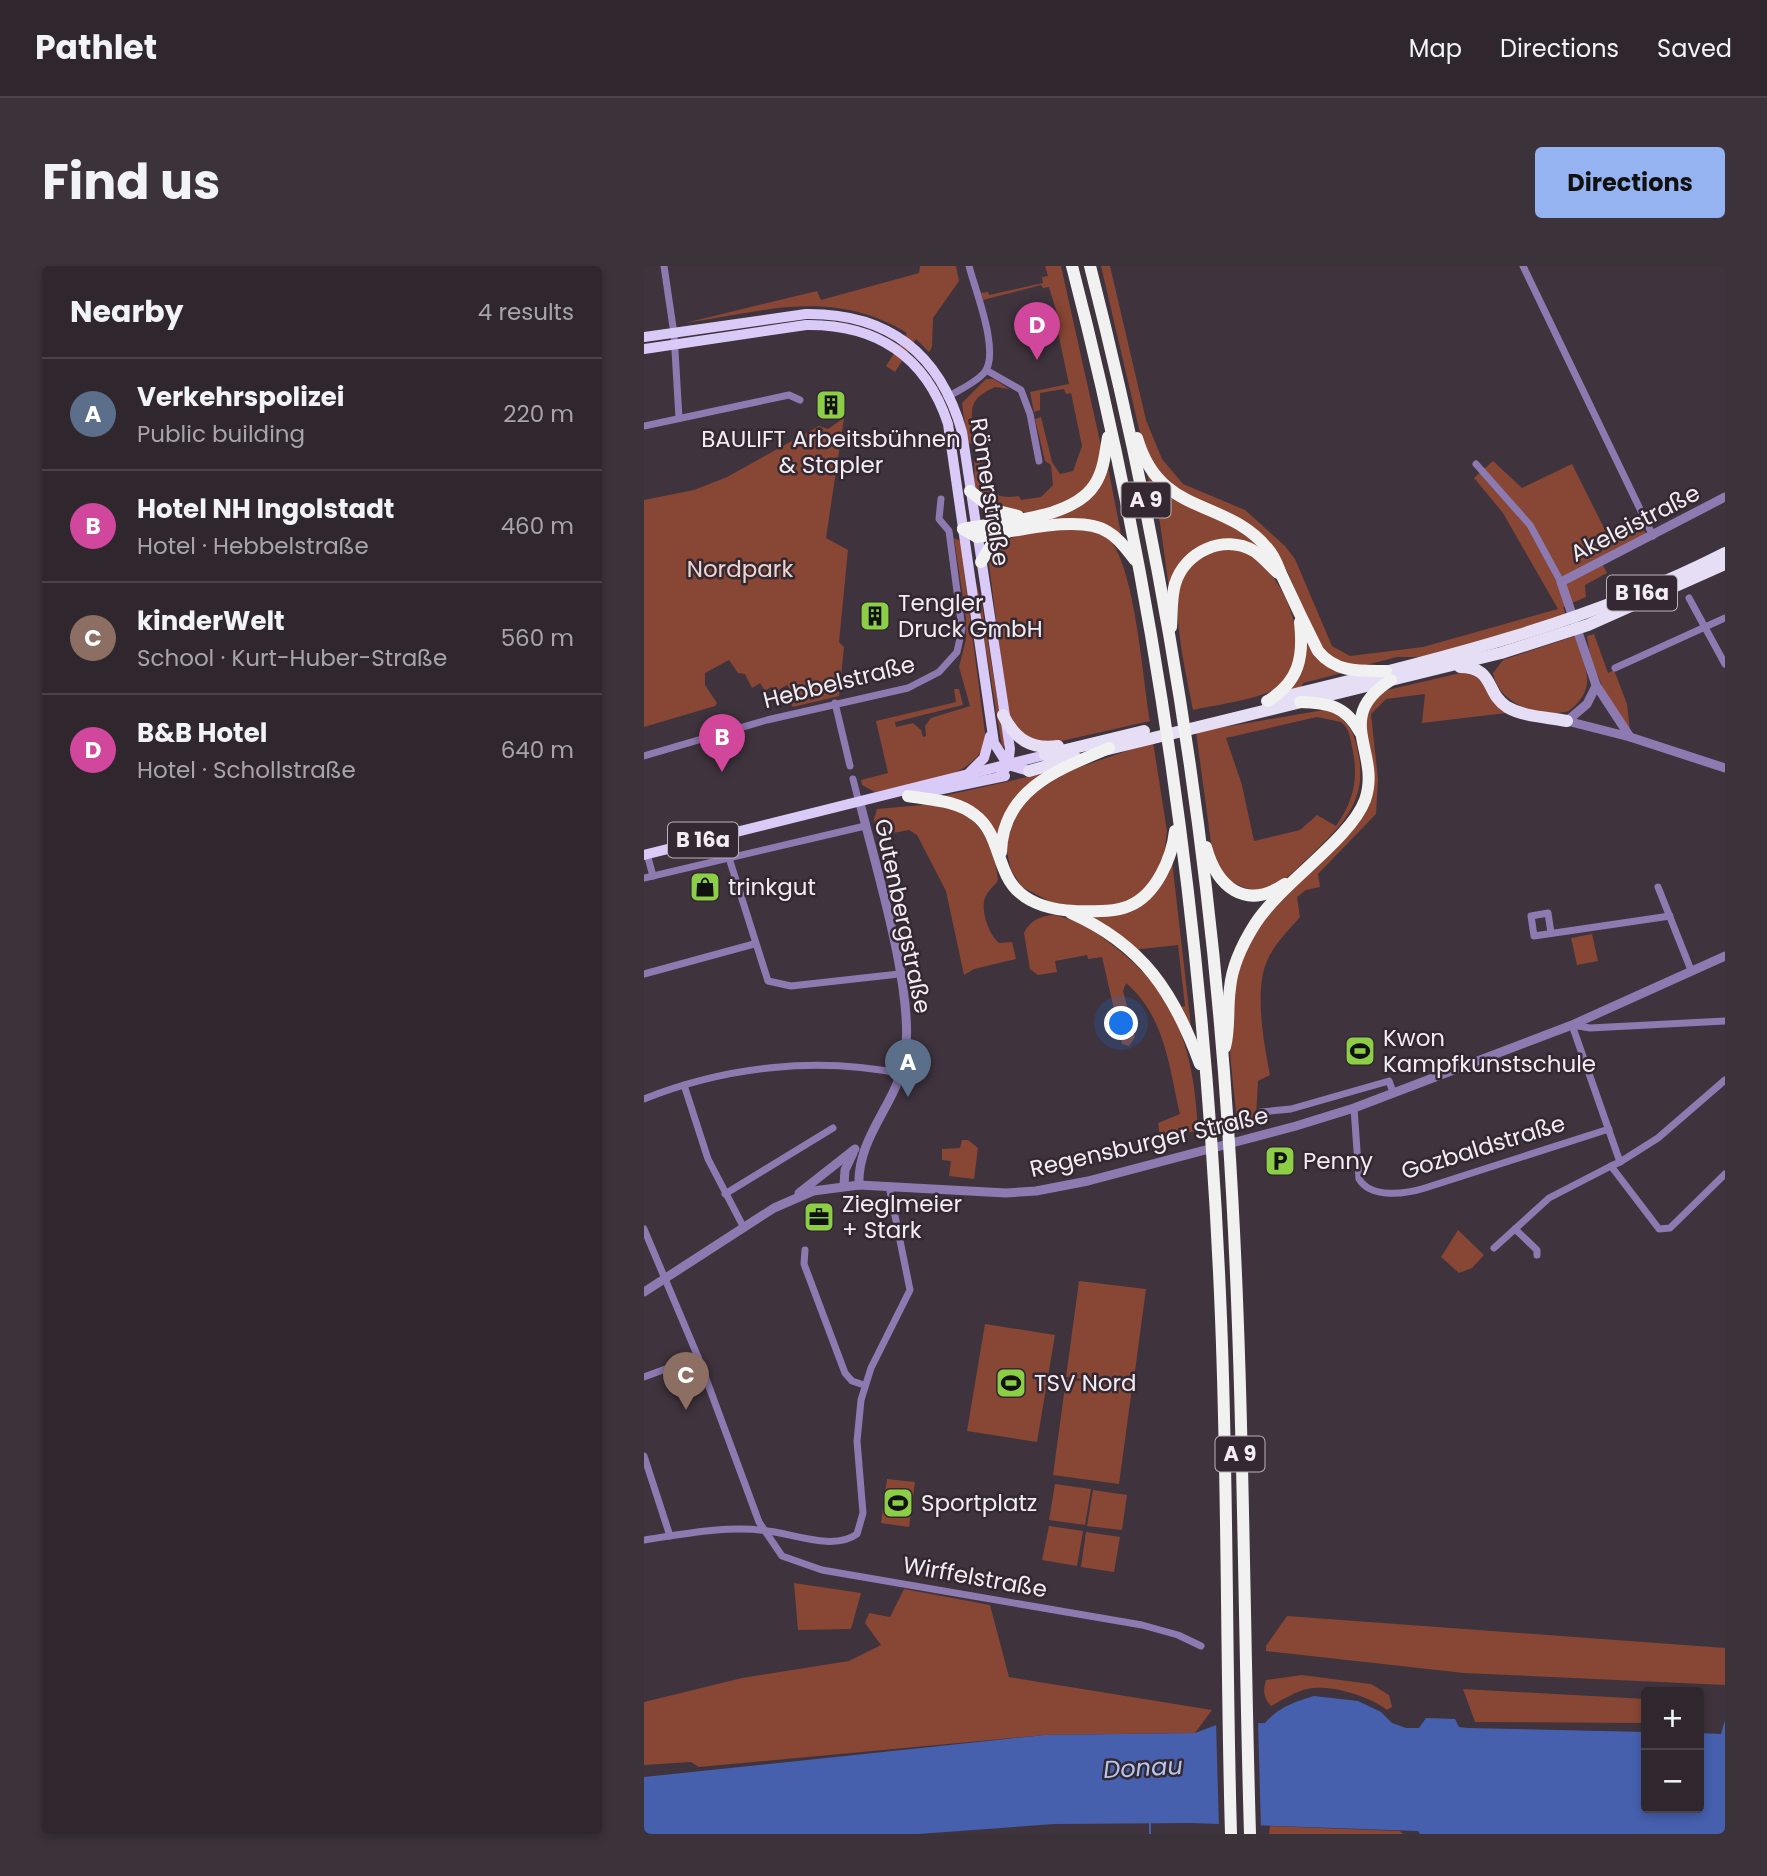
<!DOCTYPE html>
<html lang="en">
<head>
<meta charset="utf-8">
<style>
	body { margin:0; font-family:Poppins,sans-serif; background:#3b323a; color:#f1f3f6 }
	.controls { position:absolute; right:21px; bottom:21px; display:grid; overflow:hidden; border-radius:7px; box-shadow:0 4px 10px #0003 }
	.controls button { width:63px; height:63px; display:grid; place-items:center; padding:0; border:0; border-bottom:2px solid #4a434a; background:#2f262e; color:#f1f3f6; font:35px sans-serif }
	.you { position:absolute; left:478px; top:758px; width:24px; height:24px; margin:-18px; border:5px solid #fff; border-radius:50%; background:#1a73e8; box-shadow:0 0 0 10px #1a73e833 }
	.badge { display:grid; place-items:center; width:46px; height:46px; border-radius:50%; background:#95b2f1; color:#fff; font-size:23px; font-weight:700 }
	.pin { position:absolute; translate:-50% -58px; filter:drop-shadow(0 2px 4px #0008) }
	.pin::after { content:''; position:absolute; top:37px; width:24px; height:21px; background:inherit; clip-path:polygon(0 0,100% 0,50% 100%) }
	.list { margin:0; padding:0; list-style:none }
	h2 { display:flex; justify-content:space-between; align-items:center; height:91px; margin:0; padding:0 28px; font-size:30px }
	h2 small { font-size:23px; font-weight:400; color:#a7a5aa }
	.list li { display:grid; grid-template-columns:46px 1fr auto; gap:21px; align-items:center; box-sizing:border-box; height:112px; padding:0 28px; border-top:2px solid #4a434a }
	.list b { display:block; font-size:26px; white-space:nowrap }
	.list p { margin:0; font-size:23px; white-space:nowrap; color:#a7a5aa }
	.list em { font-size:23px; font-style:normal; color:#a7a5aa }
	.map { position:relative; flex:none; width:1081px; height:1568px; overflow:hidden; border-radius:7px }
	header { display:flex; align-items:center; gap:42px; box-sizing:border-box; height:98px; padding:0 35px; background:#2f262e; border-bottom:2px solid #4a434a }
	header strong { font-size:33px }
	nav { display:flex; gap:38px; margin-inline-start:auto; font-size:24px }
	.intro { display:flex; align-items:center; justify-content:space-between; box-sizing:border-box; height:168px; padding:0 42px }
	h1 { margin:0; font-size:49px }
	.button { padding:18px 32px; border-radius:7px; background:#95b2f1; color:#111; font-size:24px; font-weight:700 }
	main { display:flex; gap:42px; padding:0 42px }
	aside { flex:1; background:#2f262e; border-radius:7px; box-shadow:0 4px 10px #0003 }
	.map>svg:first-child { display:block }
	.green { fill:#884634; fill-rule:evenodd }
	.water { fill:#4760ae }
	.pier { fill:#3f333d }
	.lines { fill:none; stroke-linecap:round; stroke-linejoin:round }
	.stream { stroke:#4760ae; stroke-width:2 }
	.minor { stroke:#8d7ab1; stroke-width:7 }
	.tertiary { stroke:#8d7ab1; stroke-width:9 }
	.primary { stroke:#d9caf7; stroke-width:10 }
	.trunk { stroke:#e5def4; stroke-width:12 }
	.motorway { stroke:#f1f1f1; stroke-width:12 }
	.labels { text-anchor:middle; stroke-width:5; stroke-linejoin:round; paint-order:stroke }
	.shield { fill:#342932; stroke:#bab2b8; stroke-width:2 }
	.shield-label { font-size:21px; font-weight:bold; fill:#f3ecf2 }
	.poi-label { font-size:23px; fill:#f3ecf2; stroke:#342932; text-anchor:start }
	.street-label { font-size:23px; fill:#f3ecf2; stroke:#342932 }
	.park-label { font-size:23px; fill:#efd4cd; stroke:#342932 }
	.water-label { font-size:24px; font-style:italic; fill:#b5c6f0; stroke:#342932 }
</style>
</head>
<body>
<header>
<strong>Pathlet</strong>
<nav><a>Map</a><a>Directions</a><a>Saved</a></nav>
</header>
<div class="intro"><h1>Find us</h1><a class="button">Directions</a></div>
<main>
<aside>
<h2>Nearby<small>4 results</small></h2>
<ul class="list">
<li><span class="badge" style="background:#5c6f8a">A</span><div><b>Verkehrspolizei</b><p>Public building</p></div><em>220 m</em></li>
<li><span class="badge" style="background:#d1479c">B</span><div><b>Hotel NH Ingolstadt</b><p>Hotel · Hebbelstraße</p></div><em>460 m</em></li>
<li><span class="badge" style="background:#8d6e63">C</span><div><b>kinderWelt</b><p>School · Kurt-Huber-Straße</p></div><em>560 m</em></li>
<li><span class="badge" style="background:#d1479c">D</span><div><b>B&amp;B Hotel</b><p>Hotel · Schollstraße</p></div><em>640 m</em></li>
</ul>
</aside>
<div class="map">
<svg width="1081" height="1568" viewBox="0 0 1081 1568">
	<rect width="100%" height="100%" fill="#3f333d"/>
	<g class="green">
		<path d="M276 0H312L315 15 289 52 288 81 285 86 272 73 251 106 242 100 263 67C188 22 123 45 41 57L173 25 177 34 275 7Z"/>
		<path d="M401 0H417L457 180C455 194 453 215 441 225 416 246 354 260 333 226 328 217 332 206 330 195L339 193 340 196 335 198C340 221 349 235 375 230L377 234 397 231 409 219 407 199 401 195 391 153 397 151 408 196 416 208 429 205 438 180 427 127 422 128 420 123 396 127V144L390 146 386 126 425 118 413 62 415 54 405 21 399 22 397 19 339 34 337 27 344 26 345 29 399 17 398 11 404 10Z"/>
		<path d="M457 0H466L502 154 518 193 539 218 601 244 641 280 651 293 688 380 706 390 779 381 914 343 859 247 830 212 849 195 878 222 928 198 964 270 997 255 1002 269 955 292 963 307 941 319 942 331 919 341 923 352 782 391H753L718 400 689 395 674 378 644 307 627 280 521 216 500 184Z"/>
		<path d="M342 113H350L365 123 351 121C321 134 327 147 332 173L327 178 323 175 318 137Z"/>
		<path d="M200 152 182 272 204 284 195 376 200 381 195 430 149 441 144 434 150 429 143 419 131 426 127 421 121 425 116 417 108 422 101 408 94 407 85 394 61 407V419L73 437 71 440 0 461V234L50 224 83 211 175 160 184 163Z"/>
		<path d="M464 201 477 268 453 255 355 262 412 250Z"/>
		<path d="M503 208 586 258 621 283 574 276 525 322 516 257Z"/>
		<path d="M432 263C441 265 456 265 463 271 491 295 499 417 506 455L404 478 378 469 364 448 345 298C352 262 402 266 432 263Z"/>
		<path d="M310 272 316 275 342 475C328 516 268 517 231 526L218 519 217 514 244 507 232 455 312 436 310 423H315L319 439 251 456 252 461 269 457 277 464 279 471 282 470 281 460 287 452 326 440 315 401 322 373V352Z"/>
		<path d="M591 282C598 285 605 287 611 291 642 316 673 387 637 419 622 433 570 439 549 444 544 415 521 325 542 303 556 288 572 285 591 282Z"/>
		<path d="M329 304 338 340 361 479 358 481Z"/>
		<path d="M659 367 698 407 659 417 657 422 643 425 655 410Z"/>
		<path d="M950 368 964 407 970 404 983 438 986 465 962 430 946 390 943 370Z"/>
		<path d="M931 370C941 402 955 421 925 445 897 453 854 438 849 407L859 394Z"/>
		<path d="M825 405 832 407 852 439 862 447 778 457 781 428 742 433 727 448 734 513 732 548 674 608 676 621 662 624 653 631 656 651C645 664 630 678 623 695 610 725 620 778 626 809L614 815 612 851 599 857 593 856C589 809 579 757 591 711 608 646 677 591 722 543L720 447 739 425Z"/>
		<path d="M685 443C707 459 710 464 715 491 723 538 695 562 664 592 652 603 638 620 620 623 604 626 594 619 580 612L568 584 552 466ZM673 451 697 456C705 462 706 471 708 481 715 511 710 535 692 560L673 549 656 564 610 575 598 519 582 472Z"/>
		<path d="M509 476 523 565 520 591 508 614 491 632 472 639 434 641 407 636 378 621 367 604 361 577 380 533 427 504Z"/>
		<path d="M397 508 354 571 299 530Z"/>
		<path d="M289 538C331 542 350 574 354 614 351 620 346 622 343 628 334 640 345 669 355 677L368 676 372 693 330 703 320 709 302 625 273 569 265 564 233 570 230 553 233 543Z"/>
		<path d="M528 595 548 769 536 741 541 740 534 679 488 684 440 648 475 646Z"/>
		<path d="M410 649C435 654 452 666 471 681 535 730 550 788 554 865L516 870 514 857 536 848C525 801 521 750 482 717L479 725 491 771 485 780 478 778 458 691 444 693 443 689 411 695 413 706 394 709 386 703 380 667C385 655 398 649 410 649Z"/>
		<path d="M948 668 954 695 933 699 927 672Z"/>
		<path d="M318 874H324L334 882 330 913 305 910 307 895 298 894V883L316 882Z"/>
		<path d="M814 964 840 989 828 1002 815 1007 797 991Z"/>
		<path d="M435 1015 502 1023 489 1120 422 1111Z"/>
		<path d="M341 1058 411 1069 393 1176 323 1165Z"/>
		<path d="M422 1113 488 1122 475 1218 409 1209Z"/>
		<path d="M243 1213 271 1216 265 1261 237 1257Z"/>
		<path d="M411 1218 447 1223 441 1259 405 1254Z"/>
		<path d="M449 1224 483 1229 478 1264 443 1260Z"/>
		<path d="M405 1260 439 1265 433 1300 398 1294Z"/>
		<path d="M442 1266 476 1271 470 1306 437 1301Z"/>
		<path d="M150 1317 217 1327 207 1363 154 1364Z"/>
		<path d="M260 1323 346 1339 365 1411 568 1444 551 1467 401 1469 55 1501 47 1496 0 1499V1436L98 1412 205 1395 237 1379 221 1357 225 1347 246 1351Z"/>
		<path d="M643 1350 1081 1382V1419L820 1407 622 1385V1380Z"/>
		<path d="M658 1409 727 1418 745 1429 748 1441 743 1444C725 1430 686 1418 663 1423 651 1426 638 1434 627 1440 619 1431 619 1425 622 1414Z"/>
		<path d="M819 1423 1002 1433V1457L831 1456Z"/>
		<path d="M626 1560 756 1565 759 1568H625Z"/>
	</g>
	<path class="water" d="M670 1430 714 1435 737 1446 748 1457 762 1462H775L782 1452 811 1453 815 1461 823 1462 1002 1466V1542H1055V1467L1077 1468 1081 1454V1568H776L774 1565 547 1557 410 1558 274 1568H0V1511L401 1469 551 1467 575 1458 621 1457C635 1441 650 1436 670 1430Z"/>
	<path class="pier" d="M614 1454 617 1564 575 1563 572 1455Z"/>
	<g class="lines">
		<path class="stream" d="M506 1558V1568"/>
		<g class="minor">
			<path d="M20 0 30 68 35 152"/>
			<path d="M879 0 1009 270"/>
			<path d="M342 104 377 124 386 148 395 195"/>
			<path d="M303 131C315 124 330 118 340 107 357 87 331 24 325 0"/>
			<path d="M0 160 145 129 156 134"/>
			<path d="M832 198 886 259 917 316"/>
			<path d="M1045 332 1081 398"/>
			<path d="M971 402 1081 352"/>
			<path d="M191 437 206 500"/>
			<path d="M0 490 123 454 264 422 295 406 313 386 318 363 305 265 295 253 297 233"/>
			<path d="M209 513 215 537"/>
			<path d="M3 588 9 610"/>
			<path d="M85 592 124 715 147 720 255 708"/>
			<path d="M0 612 221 560"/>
			<path d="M1014 621 1047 704"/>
			<path d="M907 667 904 647 887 650 890 670 1026 650"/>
			<path d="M0 708 110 678"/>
			<path d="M928 759 976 896 967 900 1015 963 1026 962 1081 908"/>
			<path d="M928 759 946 762 1081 755"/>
			<path d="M40 819 64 893 100 962"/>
			<path d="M0 833C80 801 173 790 258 808"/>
			<path d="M710 842 715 913C727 933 762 928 781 922L965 863"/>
			<path d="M617 846 647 843 745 815 749 826"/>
			<path d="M976 896 1014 872 1081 814"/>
			<path d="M81 928 189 862"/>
			<path d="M0 963 54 1091 115 1256 138 1290 178 1304 498 1359 534 1369 557 1380"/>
			<path d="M871 963 893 984V989"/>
			<path d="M850 982 905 932 967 900"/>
			<path d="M161 984 160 998 201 1107 208 1115 220 1119"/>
			<path d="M0 1111 54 1091"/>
			<path d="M0 1190 26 1270"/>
			<path d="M0 1274C39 1268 84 1259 124 1265 150 1268 190 1285 213 1268L219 1247 213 1175 217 1134 227 1102 266 1024 245 920"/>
		</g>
		<g class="tertiary">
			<path d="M923 455 986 471 1081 502"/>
			<path d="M923 455 943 438 952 420"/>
			<path d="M986 471 952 419 917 316 1081 231"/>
			<path d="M200 919 201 904 209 887"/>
			<path d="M215 919C213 870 254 837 261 790 271 727 232 602 216 537"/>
			<path d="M155 927 211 883"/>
			<path d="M0 1026 130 942 169 925 215 919 362 927 392 925 444 915 652 860 710 842 928 759 1081 690"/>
		</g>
		<g class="primary">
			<path d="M0 71 162 48C244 47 296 87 318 166L366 483 364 499 355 511"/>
			<path d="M0 83 162 59C232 58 282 90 304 158L350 477 364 499 385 505"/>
			<path d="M326 506 340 492 346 470"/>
			<path d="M270 529 361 510"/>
			<path d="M0 589 401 489"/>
		</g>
		<g class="trunk">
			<path d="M816 401C851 401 841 427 863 441 880 451 903 451 923 455"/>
			<path d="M623 435C782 396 934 362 1081 287"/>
			<path d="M359 449C371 473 387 484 414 480"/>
			<path d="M456 485 857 387 944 359 1081 298"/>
			<path d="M401 489 500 465"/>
			<path d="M385 505 432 492"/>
		</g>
		<g class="motorway">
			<path d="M428 0C517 343 563 698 577 1052 584 1224 582 1396 587 1568"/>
			<path d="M446 0C518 281 565 572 584 862 600 1096 599 1333 606 1568"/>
			<path d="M493 172C516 252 582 231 624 283 632 292 634 302 639 312 650 336 662 361 674 385 692 407 716 405 742 405"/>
			<path d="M326 225 350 244 374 250"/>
			<path d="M319 263C357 255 429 254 451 218 460 204 461 187 464 171"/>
			<path d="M319 263 333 271C366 267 436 247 464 266 475 272 483 284 491 294"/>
			<path d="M337 296 349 276 361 268"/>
			<path d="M527 361C528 348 527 332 531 318 541 285 580 268 610 285 619 291 626 300 634 307"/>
			<path d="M624 435C655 415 660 392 656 356"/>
			<path d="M656 436C684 437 701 439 716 466"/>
			<path d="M264 530C287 534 312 534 331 549 357 568 352 607 376 627 391 640 412 644 431 645 449 645 468 647 485 640 512 629 528 592 531 565"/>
			<path d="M562 581C573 621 601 645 641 618"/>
			<path d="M357 586C359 523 415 503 465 482"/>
			<path d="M427 647C499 679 530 727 556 798"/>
			<path d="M581 781C586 762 583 742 586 722 588 700 599 677 611 658 637 617 706 574 721 534 738 486 687 452 747 414"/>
		</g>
	</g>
	<defs>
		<g id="building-square" transform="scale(1.575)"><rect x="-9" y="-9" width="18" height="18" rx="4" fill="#8cce45" stroke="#342932"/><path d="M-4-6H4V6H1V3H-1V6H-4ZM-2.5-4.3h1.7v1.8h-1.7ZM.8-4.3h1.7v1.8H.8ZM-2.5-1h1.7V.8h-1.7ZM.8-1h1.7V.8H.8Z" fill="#111"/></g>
		<g id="shop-square" transform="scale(1.575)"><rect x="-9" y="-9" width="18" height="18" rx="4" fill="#8cce45" stroke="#342932"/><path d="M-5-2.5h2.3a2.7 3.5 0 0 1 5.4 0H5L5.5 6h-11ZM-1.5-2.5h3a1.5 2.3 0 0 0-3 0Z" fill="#111"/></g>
		<g id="stadium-square" transform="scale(1.575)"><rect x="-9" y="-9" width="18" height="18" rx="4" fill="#8cce45" stroke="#342932"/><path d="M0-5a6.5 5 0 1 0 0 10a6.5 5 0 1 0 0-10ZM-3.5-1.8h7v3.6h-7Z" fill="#111"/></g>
		<g id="parking-square" transform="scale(1.575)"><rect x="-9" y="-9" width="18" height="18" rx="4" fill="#8cce45" stroke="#342932"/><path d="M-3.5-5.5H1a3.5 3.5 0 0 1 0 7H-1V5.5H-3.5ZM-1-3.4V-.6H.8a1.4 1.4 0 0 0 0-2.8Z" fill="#111"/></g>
		<g id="office-square" transform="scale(1.575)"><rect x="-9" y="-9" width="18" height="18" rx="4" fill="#8cce45" stroke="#342932"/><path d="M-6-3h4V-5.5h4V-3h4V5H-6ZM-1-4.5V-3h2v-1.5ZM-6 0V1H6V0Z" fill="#111"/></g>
	</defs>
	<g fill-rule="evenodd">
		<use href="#building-square" x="187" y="139"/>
		<use href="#building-square" x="231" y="350"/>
		<use href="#shop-square" x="61" y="621"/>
		<use href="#stadium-square" x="716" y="785"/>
		<use href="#parking-square" x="636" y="895"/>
		<use href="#office-square" x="175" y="951"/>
		<use href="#stadium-square" x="367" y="1117"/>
		<use href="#stadium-square" x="254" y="1237"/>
	</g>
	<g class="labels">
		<g class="shield">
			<rect x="477.5" y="216.5" width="49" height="35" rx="5"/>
			<rect x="963" y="309.5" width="70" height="35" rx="5"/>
			<rect x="24" y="556.5" width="70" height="35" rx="5"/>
			<rect x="571.5" y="1170.5" width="49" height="35" rx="5"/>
		</g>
		<g class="shield-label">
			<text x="502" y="241">A 9</text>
			<text x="998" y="334">B 16a</text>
			<text x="59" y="581">B 16a</text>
			<text x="596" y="1195">A 9</text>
		</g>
		<g class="poi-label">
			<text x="187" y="181" text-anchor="middle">BAULIFT Arbeitsbühnen<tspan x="187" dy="26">&amp; Stapler</tspan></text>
			<text x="254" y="345">Tengler<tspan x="254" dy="26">Druck GmbH</tspan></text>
			<text x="84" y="629">trinkgut</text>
			<text x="739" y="780">Kwon<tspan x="739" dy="26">Kampfkunstschule</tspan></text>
			<text x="659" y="903">Penny</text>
			<text x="198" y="946">Zieglmeier<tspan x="198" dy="26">+ Stark</tspan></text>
			<text x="390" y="1125">TSV Nord</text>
			<text x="277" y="1245">Sportplatz</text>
		</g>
		<g class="street-label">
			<text transform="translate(346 226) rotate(81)" y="8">Römerstraße</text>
			<text transform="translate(991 257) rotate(-27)" y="8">Akeleistraße</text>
			<text transform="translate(195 416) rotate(-14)" y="8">Hebbelstraße</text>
			<text transform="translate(259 650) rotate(78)" y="8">Gutenbergstraße</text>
			<text transform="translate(505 876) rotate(-13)" y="8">Regensburger Straße</text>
			<text transform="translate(839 881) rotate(-17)" y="8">Gozbaldstraße</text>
			<text transform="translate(331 1311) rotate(10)" y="8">Wirffelstraße</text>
		</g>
		<g class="park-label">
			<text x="96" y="311">Nordpark</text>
		</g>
		<g class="water-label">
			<text transform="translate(499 1502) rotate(-3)" y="8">Donau</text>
		</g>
	</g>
</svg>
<div class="controls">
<button>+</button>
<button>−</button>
</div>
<div class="you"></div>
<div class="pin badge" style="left:264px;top:831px;background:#5c6f8a">A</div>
<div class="pin badge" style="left:78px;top:506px;background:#d1479c">B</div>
<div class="pin badge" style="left:42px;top:1144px;background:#8d6e63">C</div>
<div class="pin badge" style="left:393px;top:94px;background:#d1479c">D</div>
</div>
</main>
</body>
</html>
